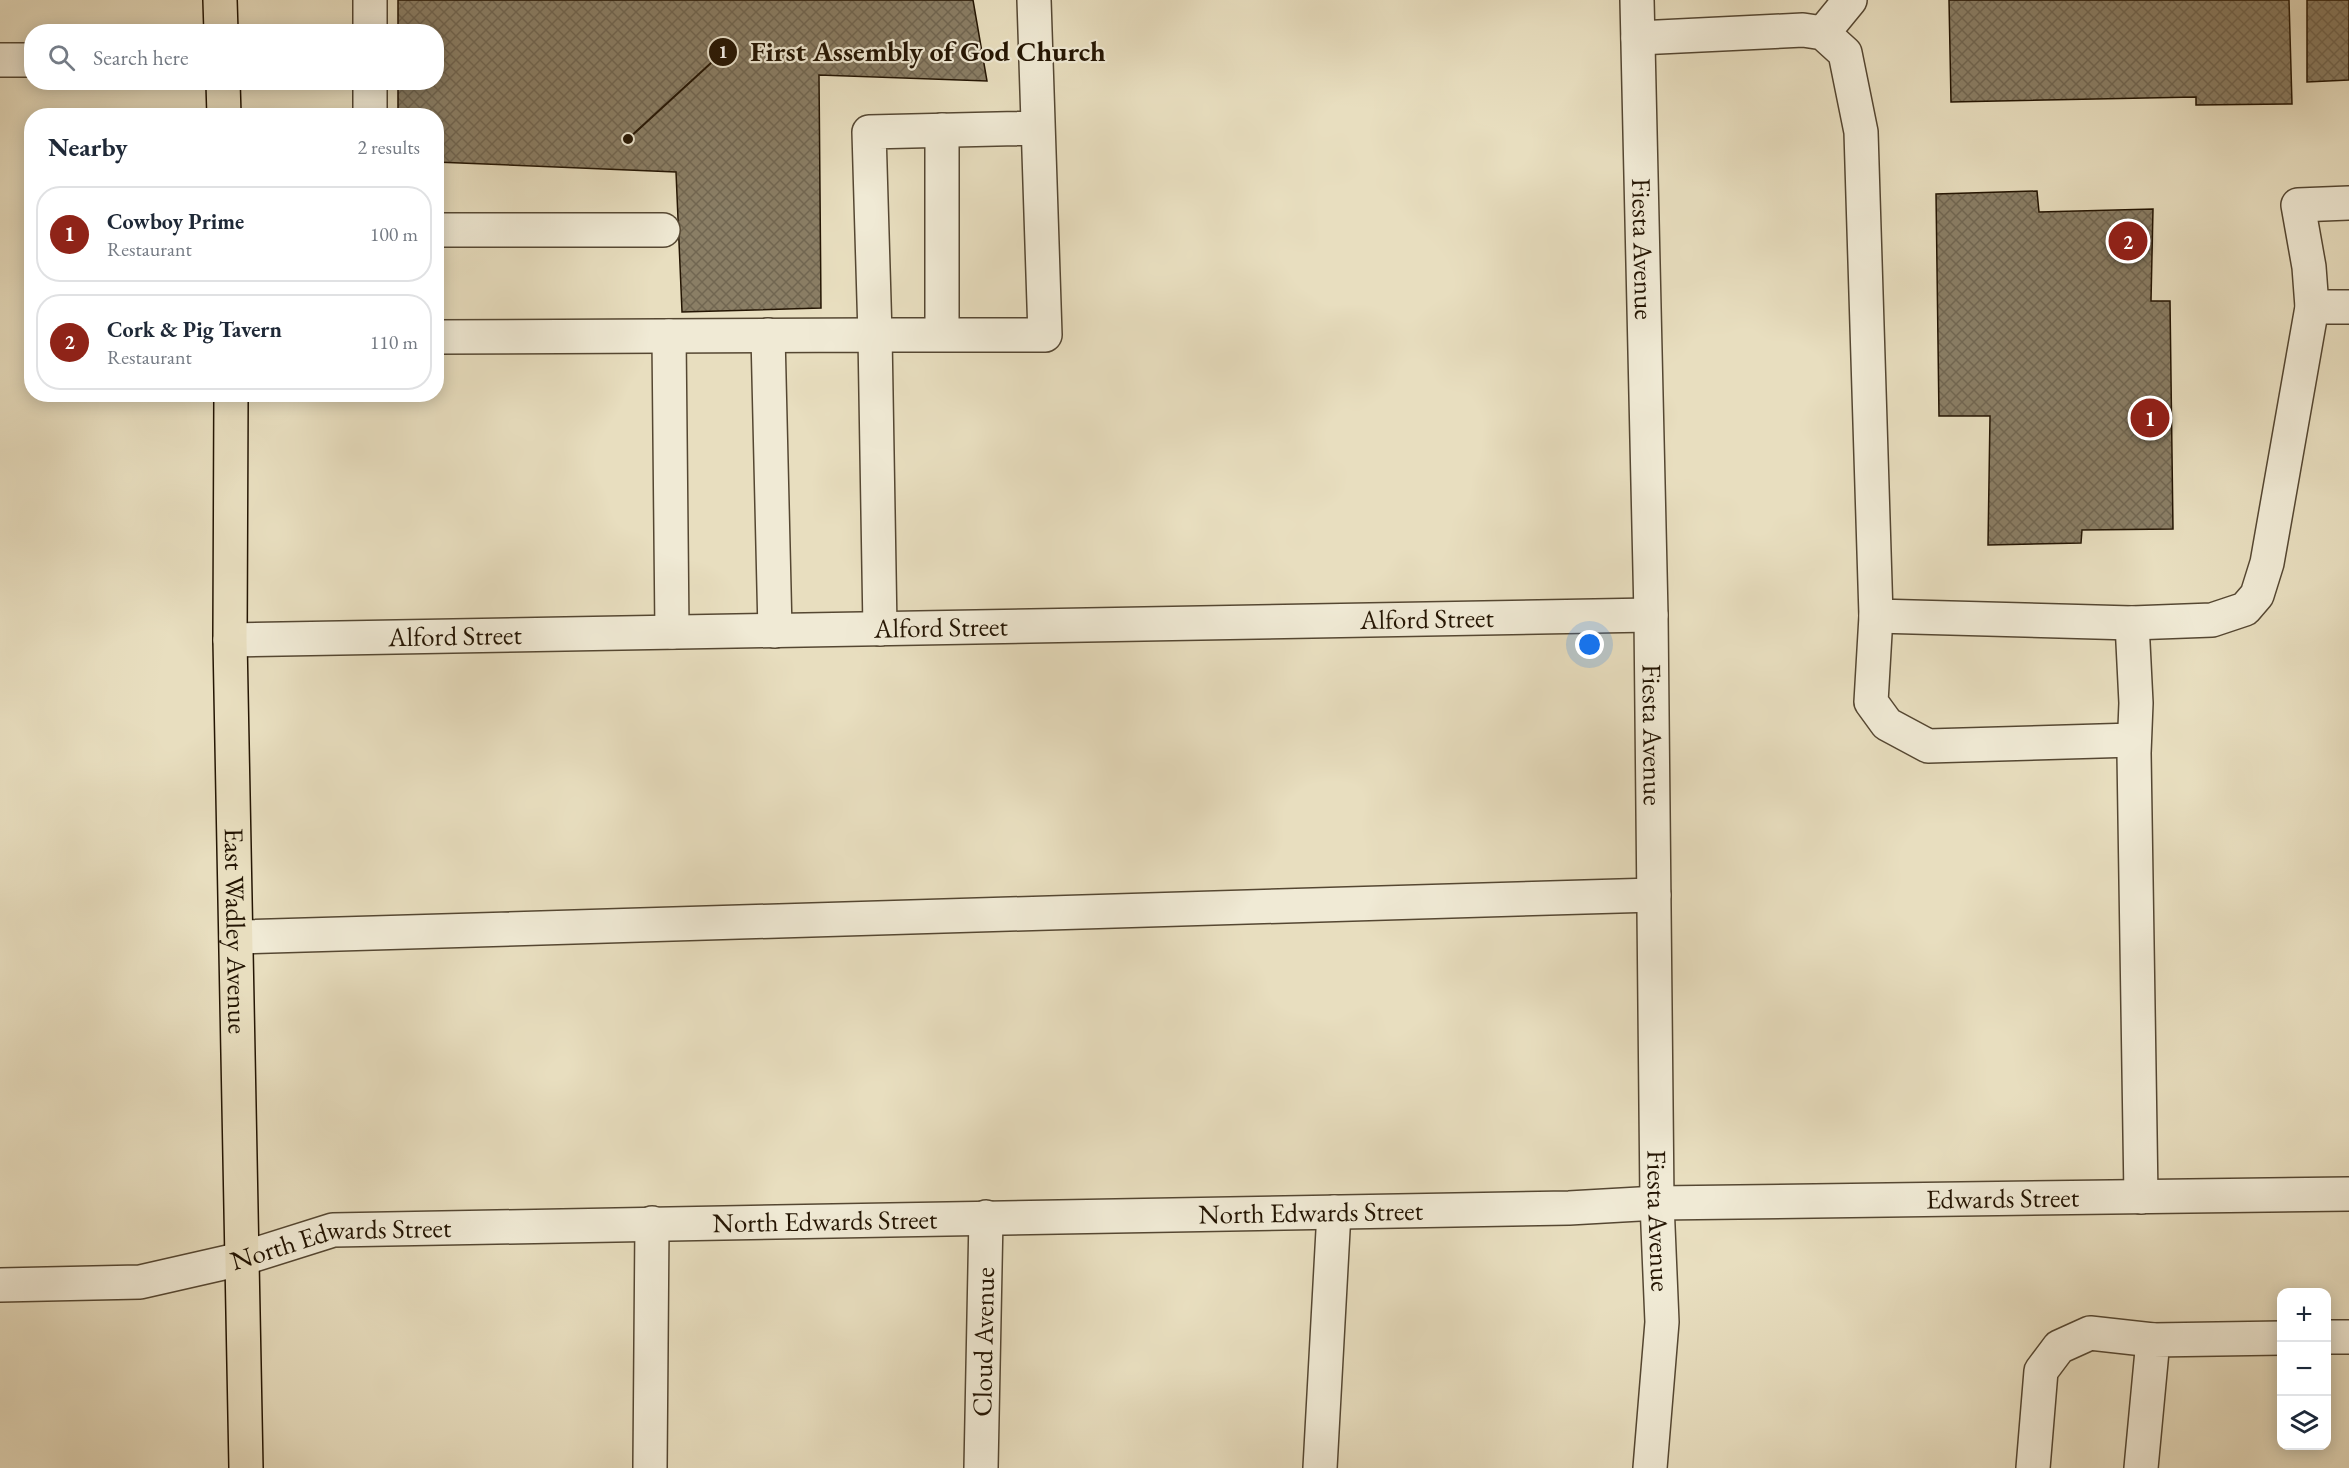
<!DOCTYPE html>
<html lang="en">
<head>
<meta charset="utf-8">
<style>
	body { margin:0; font-family:"EB Garamond",serif; background:#f6f6f7; color:#1f2937 }
	.controls { position:absolute; right:18px; bottom:18px; display:grid; overflow:hidden; border-radius:12px; box-shadow:0 3px 15px #0003 }
	.controls button { width:54px; height:54px; display:grid; place-items:center; padding:0; border:0; border-bottom:2px solid #e0e1e3; background:#fff; color:#1f2937; font:30px sans-serif }
	.you { position:absolute; left:1590px; top:645px; width:21px; height:21px; margin:-15px; border:4px solid #fff; border-radius:50%; background:#1a73e8; box-shadow:0 0 0 9px #1a73e833 }
	.badge { display:grid; place-items:center; width:39px; height:39px; border-radius:50%; background:#8f2418; color:#fff; font-size:20px; font-weight:700 }
	.pin { position:absolute; translate:-50% -50%; border:3px solid #fff; box-shadow:0 2px 6px #0006 }
	.list { margin:0; padding:0; list-style:none }
	h2 { display:flex; justify-content:space-between; align-items:center; height:78px; margin:0; padding:0 24px; font-size:26px }
	h2 small { font-size:20px; font-weight:400; color:#747a83 }
	.list li { display:grid; grid-template-columns:39px 1fr auto; gap:18px; align-items:center; box-sizing:border-box; height:96px; margin:0 12px 12px; padding:0 12px; border:2px solid #e0e1e3; border-radius:24px }
	.list b { display:block; font-size:22px; white-space:nowrap }
	.list p { margin:0; font-size:20px; white-space:nowrap; color:#747a83 }
	.list em { font-size:20px; font-style:normal; color:#747a83 }
	.icon { flex:none; width:33px; height:33px; fill:none; stroke:currentColor; stroke-width:2; stroke-linecap:round; stroke-linejoin:round }
	.map { position:relative; flex:none; width:2349px; height:1468px; overflow:hidden }
	.search { position:absolute; background:#fff; box-shadow:0 3px 15px #0003; left:24px; top:24px; width:420px; height:66px; display:flex; align-items:center; gap:15px; box-sizing:border-box; padding:0 21px; border-radius:24px; color:#747a83; font-size:22px }
	.panel { position:absolute; background:#fff; box-shadow:0 3px 15px #0003; left:24px; top:108px; width:420px; height:294px; border-radius:24px }
	.map>svg:first-child { display:block }
	.building { fill:url(#building-cross-hatch); stroke:#241503; stroke-width:1.5 }
	.lines { fill:none; stroke-linecap:round; stroke-linejoin:round }
	.minor-casing { stroke:#554732; stroke-width:36 }
	.major-casing { stroke:#241503; stroke-width:36 }
	.minor { stroke:#f0ead5; stroke-width:33 }
	.major { stroke:#e8debf; stroke-width:33 }
	.labels { text-anchor:middle; stroke-width:4.5; stroke-linejoin:round; paint-order:stroke }
	.street-label { font-size:27px; fill:#241503; stroke:#f0ead5 }
	.leader { fill:none; stroke:#241503; stroke-width:2 }
	.callout-dot { fill:#241503; stroke:#f0ead5; stroke-width:2 }
	.mark-label { font-size:18px; text-anchor:middle; font-weight:bold; fill:#fff }
	.callout-label { font-size:28px; text-anchor:middle; font-weight:bold; fill:#241503; stroke:#f0ead5; stroke-width:4.5; stroke-linejoin:round; paint-order:stroke }
</style>
</head>
<body>
<div class="map">
<svg width="2349" height="1468" viewBox="0 0 2349 1468">
	<defs>
		<pattern id="building-cross-hatch" width="8" height="8" patternUnits="userSpaceOnUse" patternTransform="scale(1.5)"><rect width="8" height="8" fill="#8a7e65"/><path d="M0 0l8 8M0 8l8-8" fill="none" stroke="#716651"/></pattern>
	</defs>
	<rect width="100%" height="100%" fill="#e8debf"/>
	<filter id="stains"><feTurbulence type="fractalNoise" baseFrequency=".00333" numOctaves="4"/><feColorMatrix values="0 0 0 0 .2 0 0 0 0 .09 0 0 0 0 .02 0 0 0 .5 -.17"/></filter>
	<radialGradient id="worn" r=".72"><stop offset=".6" stop-color="#630" stop-opacity="0"/><stop offset="1" stop-color="#630" stop-opacity=".3"/></radialGradient>
	<g class="building">
		<path d="M398 0H973L987 81 819 75 821 308 682 312 676 172 436 162V116H398V82H436V32H398Z"/>
		<path d="M1949 0H2289L2292 104 2196 105V97L1951 102Z"/>
		<path d="M2307 0H2349V80L2307 82Z"/>
		<path d="M2037 191 2039 212 2153 209 2151 301H2170L2173 529 2082 530 2081 543 1988 545 1990 416H1939L1936 194Z"/>
	</g>
	<g class="lines">
		<g class="minor-casing">
			<g id="minor">
				<path d="M370 0V32"/>
				<path d="M1034 0 1045 335H875L869 132 1037 128"/>
				<path id="s1" d="M1637 0 1651 615 1657 1203 1662 1322 1650 1468"/>
				<path d="M1823 33 1850 0"/>
				<path d="M1638 38 1803 30 1823 33 1845 53 1861 132 1876 616 2132 623 2212 620 2245 609 2257 595 2267 563 2312 307 2309 267 2298 205 2349 203"/>
				<path d="M0 60H32"/>
				<path d="M370 82V116"/>
				<path d="M942 130V334"/>
				<path d="M436 230H663"/>
				<path d="M2312 307H2349"/>
				<path d="M768 335 775 631"/>
				<path d="M669 336 672 632"/>
				<path d="M436 337 875 335 880 629"/>
				<path d="M1876 616 1871 702 1887 724 1928 746 2134 740"/>
				<path d="M2132 623 2136 703 2134 753 2141 1197"/>
				<path id="s2" d="M230 640 1651 615"/>
				<path d="M236 937 1654 895"/>
				<path id="s3" d="M0 1285 140 1282 241 1259 333 1230 1569 1208 1657 1203 2349 1194"/>
				<path d="M2326 1337H2349"/>
				<path d="M650 1468 652 1223"/>
				<path id="s4" d="M981 1468 986 1217"/>
				<path d="M1320 1468 1334 1212"/>
				<path d="M2033 1468 2041 1371 2059 1347 2090 1333 2153 1340"/>
				<path d="M2141 1468 2153 1340 2282 1338"/>
			</g>
		</g>
		<g class="major-casing">
			<g id="major">
				<path d="M220 0 221 32"/>
				<path d="M223 82 224 116"/>
				<path id="s5" d="M231 394 230 640 246 1468"/>
			</g>
		</g>
		<use href="#minor" class="minor"/>
		<use href="#major" class="major"/>
	</g>
	<g class="labels">
		<g class="street-label">
			<text dy="9" stroke="none"><textPath href="#s1" startOffset="249">Fiesta Avenue</textPath></text>
			<text dy="9" stroke="none"><textPath href="#s2" startOffset="1197">Alford Street</textPath></text>
			<text dy="9" stroke="none"><textPath href="#s2" startOffset="711">Alford Street</textPath></text>
			<text dy="9" stroke="none"><textPath href="#s2" startOffset="225">Alford Street</textPath></text>
			<text dy="9" stroke="none"><textPath href="#s1" startOffset="735">Fiesta Avenue</textPath></text>
			<text dy="9" stroke="none"><textPath href="#s5" startOffset="537">East Wadley Avenue</textPath></text>
			<text dy="9" stroke="none"><textPath href="#s3" startOffset="2010">Edwards Street</textPath></text>
			<text dy="9" stroke="none"><textPath href="#s3" startOffset="1318">North Edwards Street</textPath></text>
			<text dy="9" stroke="none"><textPath href="#s3" startOffset="832">North Edwards Street</textPath></text>
			<text dy="9" stroke="none"><textPath href="#s1" startOffset="1221">Fiesta Avenue</textPath></text>
			<text dy="9" stroke="none"><textPath href="#s3" startOffset="346">North Edwards Street</textPath></text>
			<text dy="9" stroke="none"><textPath href="#s4" startOffset="126">Cloud Avenue</textPath></text>
		</g>
	</g>
	<path class="leader" d="M628 139L723 52"/>
	<g class="callout-dot">
		<circle cx="628" cy="139" r="6"/>
		<circle cx="723" cy="52" r="15"/>
	</g>
	<g class="mark-label">
		<text x="723" y="58">1</text>
	</g>
	<g class="callout-label">
		<text x="928" y="61">First Assembly of God Church</text>
	</g>
	<rect width="100%" height="100%" filter="url(#stains)"/>
	<rect width="100%" height="100%" fill="url(#worn)"/>
</svg>
<div class="controls">
<button>+</button>
<button>−</button>
<button><svg class="icon" aria-label="layers" viewBox="0 0 24 24"><path d="M12 4l9 5-9 5-9-5zM3 14l9 5 9-5"/></svg></button>
</div>
<div class="you"></div>
<div class="pin badge" style="left:2150px;top:418px">1</div>
<div class="pin badge" style="left:2128px;top:241px">2</div>
<div class="search"><svg class="icon" aria-label="search" viewBox="0 0 24 24"><circle cx="10" cy="10" r="6"/><path d="M15 15l6 6"/></svg>Search here</div>
<section class="panel">
<h2>Nearby<small>2 results</small></h2>
<ul class="list">
<li><span class="badge">1</span><div><b>Cowboy Prime</b><p>Restaurant</p></div><em>100 m</em></li>
<li><span class="badge">2</span><div><b>Cork &amp; Pig Tavern</b><p>Restaurant</p></div><em>110 m</em></li>
</ul>
</section>
</div>
</body>
</html>
